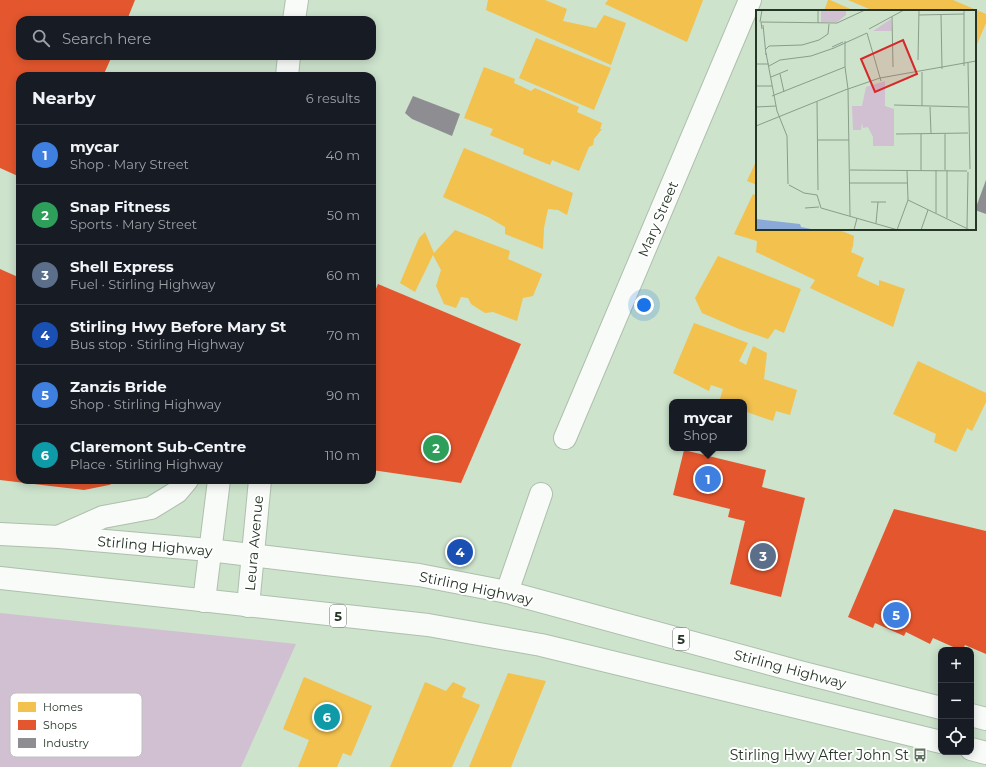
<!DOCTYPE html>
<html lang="en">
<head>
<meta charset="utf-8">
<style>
	body { margin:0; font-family:Montserrat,sans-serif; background:#20242c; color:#f1f3f6 }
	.controls { position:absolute; right:12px; bottom:12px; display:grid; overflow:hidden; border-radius:8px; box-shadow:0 2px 10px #0003 }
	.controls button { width:36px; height:36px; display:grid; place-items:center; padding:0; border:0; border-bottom:1px solid #363941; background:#171b24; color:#f1f3f6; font:20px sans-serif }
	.you { position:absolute; left:644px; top:305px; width:14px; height:14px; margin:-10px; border:3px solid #fff; border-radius:50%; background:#1a73e8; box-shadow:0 0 0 6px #1a73e833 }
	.badge { display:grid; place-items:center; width:26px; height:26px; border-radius:50%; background:#b45309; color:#fff; font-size:13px; font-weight:700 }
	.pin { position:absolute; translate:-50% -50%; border:2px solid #fff; box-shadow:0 1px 4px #0006 }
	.popup { position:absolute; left:669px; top:399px; width:78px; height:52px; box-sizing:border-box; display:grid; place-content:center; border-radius:8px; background:#171b24; filter:drop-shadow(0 1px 3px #0005); font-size:13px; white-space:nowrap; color:#9ea1a6 }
	.popup b { font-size:15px; color:#f1f3f6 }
	.popup::after { content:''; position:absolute; left:50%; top:100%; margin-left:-8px; border:8px solid transparent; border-top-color:#171b24 }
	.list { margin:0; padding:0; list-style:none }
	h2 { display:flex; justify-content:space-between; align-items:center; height:52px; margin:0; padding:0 16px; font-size:17px }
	h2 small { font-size:13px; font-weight:400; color:#9ea1a6 }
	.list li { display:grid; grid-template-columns:26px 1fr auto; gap:12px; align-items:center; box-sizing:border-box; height:60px; padding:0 16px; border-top:1px solid #363941 }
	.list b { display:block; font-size:15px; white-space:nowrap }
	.list p { margin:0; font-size:13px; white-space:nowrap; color:#9ea1a6 }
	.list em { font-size:13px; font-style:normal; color:#9ea1a6 }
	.icon { flex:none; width:22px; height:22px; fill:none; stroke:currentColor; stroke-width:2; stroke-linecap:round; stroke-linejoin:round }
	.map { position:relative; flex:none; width:986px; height:767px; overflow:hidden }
	.search { position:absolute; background:#171b24; box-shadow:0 2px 10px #0003; left:16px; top:16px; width:360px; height:44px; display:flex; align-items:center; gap:10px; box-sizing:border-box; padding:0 14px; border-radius:12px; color:#9ea1a6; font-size:15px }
	.panel { position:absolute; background:#171b24; box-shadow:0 2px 10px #0003; left:16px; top:72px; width:360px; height:412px; border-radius:12px }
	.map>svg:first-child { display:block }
	.green { fill:#d1bfd2 }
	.homes { fill:#f2c14e }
	.shops { fill:#e4572e }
	.industry { fill:#8d8d92 }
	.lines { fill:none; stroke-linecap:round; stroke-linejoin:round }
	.minor-casing { stroke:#aebfad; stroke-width:24 }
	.secondary-casing { stroke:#aebfad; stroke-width:24 }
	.trunk-casing { stroke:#aebfad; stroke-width:24 }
	.minor { stroke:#f8fbf7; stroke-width:22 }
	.secondary { stroke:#f8fbf7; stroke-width:22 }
	.trunk { stroke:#f8fbf7; stroke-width:22 }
	.labels { text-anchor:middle; stroke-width:4; stroke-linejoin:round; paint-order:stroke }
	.shield { fill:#fff; stroke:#667267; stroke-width:1 }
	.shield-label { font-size:13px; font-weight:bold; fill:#253526 }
	.street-label { font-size:14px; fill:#253526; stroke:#fff }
	.poi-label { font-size:14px; fill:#253526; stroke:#fff; text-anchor:end }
	.inset-road { fill:none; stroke:#8a9d8a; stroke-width:1 }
	.view { fill:#d62828; fill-opacity:0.15; stroke:#d62828; stroke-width:2 }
	.inset-edge { fill:none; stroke:#253526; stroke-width:2 }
	.key { fill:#fff; stroke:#bec2be; stroke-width:1 }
	.key-label { font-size:11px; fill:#253526 }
</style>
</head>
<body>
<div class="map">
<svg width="986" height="767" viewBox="0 0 986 767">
	<rect width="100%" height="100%" fill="#cde3cc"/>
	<path class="green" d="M0 613 296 644 241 767H0Z"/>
	<g class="homes">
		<path d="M488 0H545L567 9 563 21 596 28 604 15 626 23 611 65 486 10Z"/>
		<path d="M608 0H703L687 42 605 4Z"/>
		<path d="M828 0H830L855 11H824Z"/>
		<path d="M848 0H953L986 14V23L975 49V11H874Z"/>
		<path d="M536 38 611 68 594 110 519 78Z"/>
		<path d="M484 67 515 79 514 83 531 91 535 88 579 107 577 112 602 123 600 129H602L594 139 593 145 589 147 579 171 552 160 550 165 523 154 524 149 490 135 493 129 464 118Z"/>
		<path d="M464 148 573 193 567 215 558 210 548 209 544 228 543 249 505 234V227L488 217 443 197Z"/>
		<path d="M757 159V185L747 181Z"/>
		<path d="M753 194 757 196V229H837L854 236 853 246 851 252 864 258 857 276 879 286V280L905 289 893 327 810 288 815 280 756 252 757 241 734 234Z"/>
		<path d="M455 230 510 251 508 259 542 274 533 296 523 298 517 321 493 312 485 313 471 304 468 298 461 297 456 308 444 304 436 286 441 270 433 255 415 292 400 283 419 238 425 232 434 253Z"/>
		<path d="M718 256 801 289 784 333 775 329 768 339 739 329 702 313 695 298Z"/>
		<path d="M694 323 748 343 739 361 746 365 753 346 767 353 764 379 797 390 790 415 776 411 773 421 744 411V402H719L723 389 711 385 709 391 673 373Z"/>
		<path d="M918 361 986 393V402L972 431 967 428 956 452 934 442 936 434 893 414Z"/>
		<path d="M508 673 546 681 511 767H469Z"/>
		<path d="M304 677 372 706 351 756 343 753 337 767H298L309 740 283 729Z"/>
		<path d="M425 682 446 691 453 682 466 688 462 697 480 705 452 767H390Z"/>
	</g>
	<g class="shops">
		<path d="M0 0H135L127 20H20V56H112L103 76H20V177L0 168Z"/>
		<path d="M0 269 18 277 20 276V480H121L109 485 84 490 0 480Z"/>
		<path d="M378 284 521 344 461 483 372 470V298Z"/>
		<path d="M684 450 766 470 762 487 805 498 781 597 730 584 745 521 728 517 730 509 673 495Z"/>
		<path d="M894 509 986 531V654L965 645 963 650H960L933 638 930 644 906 632 904 636 875 623 873 628 848 617Z"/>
	</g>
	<g class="industry">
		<path d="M413 96 460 114 452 136 412 119 405 113Z"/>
		<path d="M986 180V214L975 210Z"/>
	</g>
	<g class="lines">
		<g class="minor-casing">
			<g id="minor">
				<path d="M565 438 750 0"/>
				<path d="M507 592 541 494"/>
			</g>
		</g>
		<g class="secondary-casing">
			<g id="secondary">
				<path d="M294 20 297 0"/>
				<path d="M287 76 289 56"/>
				<path d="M204 601 219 480"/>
				<path d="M248 606 260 480"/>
			</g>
		</g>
		<g class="trunk-casing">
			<g id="trunk">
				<path d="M0 534 59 537 209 550 419 575 507 592 800 672 941 708"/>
				<path d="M60 536 103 517 151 508 177 492 187 480"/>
				<path d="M0 578 428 625 541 645 941 742"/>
				<path d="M971 715 986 719"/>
				<path d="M971 749 986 753"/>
			</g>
		</g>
		<use href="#minor" class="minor"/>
		<use href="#secondary" class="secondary"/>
		<use href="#trunk" class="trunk"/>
	</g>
	<defs>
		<g id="bus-bare" transform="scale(1.08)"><path d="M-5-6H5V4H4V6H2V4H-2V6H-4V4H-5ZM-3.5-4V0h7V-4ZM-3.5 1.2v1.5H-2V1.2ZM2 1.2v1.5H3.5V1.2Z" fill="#607260" stroke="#fff" stroke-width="2.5" paint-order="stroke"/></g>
	</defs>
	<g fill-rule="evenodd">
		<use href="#bus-bare" x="920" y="755"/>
	</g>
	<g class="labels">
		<g class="shield">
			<rect x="330" y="605" width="16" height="22" rx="3"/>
			<rect x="673" y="628" width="16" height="22" rx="3"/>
		</g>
		<g class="shield-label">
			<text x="338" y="621">5</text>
			<text x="681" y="644">5</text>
		</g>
		<g class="street-label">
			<text transform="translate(658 219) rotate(-67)" y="5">Mary Street</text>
			<text transform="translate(254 543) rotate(-85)" y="5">Leura Avenue</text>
			<text transform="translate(155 546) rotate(5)" y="5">Stirling Highway</text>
			<text transform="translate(476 588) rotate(12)" y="5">Stirling Highway</text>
			<text transform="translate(790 669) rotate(15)" y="5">Stirling Highway</text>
		</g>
		<g class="poi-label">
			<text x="909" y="760">Stirling Hwy After John St</text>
		</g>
	</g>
	<g transform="translate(756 10)">
		<rect width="220" height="220" fill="#cde3cc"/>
		<path d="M65 0H90V5L81 12H65ZM135 9 136 21H117ZM129 71V96L138 99V136H117V127L112 117 107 118 106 112 105 120H97L96 96H106L110 77Z" fill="#d1bfd2"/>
		<path d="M0 209 44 214 45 217 55 219 80 220H0Z" fill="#8aa9d9"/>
		<path class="inset-road" d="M62 0V13M208 0V56M185 4 186 59M163 5 208 4M136 7 137 57M4 12 6 0M7 15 10 45M6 19 5 12 81 13 109 0M113 19 148 0M111 23 125 71M76 37 87 32M10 39 13 36 46 35 63 30 72 24 73 14M10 43 21 101 31 126 32 174M162 50 163 0M212 53 214 159M0 54H13M13 56 24 50 55 46 78 38 111 23M89 57 92 79M24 64 28 82M15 67 32 60M0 76H16M92 79 94 206M16 86 89 57V31M61 92 62 180M138 95 212 97M166 96V62M0 97 20 96M174 97 175 123M0 116 89 80 124 68 220 51M140 124 212 123M189 124V160M62 130H93M94 160 211 161M165 160V124M191 160V208M94 173H151M33 175 48 183 61 185 65 198 142 220M152 190 214 220M115 192H130M49 198 63 197M180 203V160M120 213 122 192M211 218 212 162M98 220 101 208M141 220 152 190 151 160M165 220 172 200"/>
		<path class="view" d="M147 30 161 64 119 82 105 49Z"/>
		<rect width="220" height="220" class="inset-edge"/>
	</g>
	<rect x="10" y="693" width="132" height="64" rx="6" class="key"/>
	<rect x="18" y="702" width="18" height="10" fill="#f2c14e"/>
	<rect x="18" y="720" width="18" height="10" fill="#e4572e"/>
	<rect x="18" y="738" width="18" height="10" fill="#8d8d92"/>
	<g class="key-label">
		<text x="43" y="711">Homes</text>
		<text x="43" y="729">Shops</text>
		<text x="43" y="747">Industry</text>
	</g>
</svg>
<div class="controls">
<button>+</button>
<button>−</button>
<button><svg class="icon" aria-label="locate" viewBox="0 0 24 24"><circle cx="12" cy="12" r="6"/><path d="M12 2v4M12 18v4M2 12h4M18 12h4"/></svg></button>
</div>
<div class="you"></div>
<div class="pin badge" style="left:708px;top:479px;background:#3f7fe0">1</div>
<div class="popup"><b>mycar</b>Shop</div>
<div class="pin badge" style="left:436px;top:448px;background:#2e9e5b">2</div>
<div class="pin badge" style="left:763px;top:556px;background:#5c6f8a">3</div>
<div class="pin badge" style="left:460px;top:552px;background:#1a4fb4">4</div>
<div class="pin badge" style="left:896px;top:615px;background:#3f7fe0">5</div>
<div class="pin badge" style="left:327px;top:717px;background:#0f9aa8">6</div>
<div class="search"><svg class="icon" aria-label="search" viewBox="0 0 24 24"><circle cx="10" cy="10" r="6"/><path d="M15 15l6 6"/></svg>Search here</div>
<section class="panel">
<h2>Nearby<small>6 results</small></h2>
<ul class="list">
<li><span class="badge" style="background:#3f7fe0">1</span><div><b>mycar</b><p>Shop · Mary Street</p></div><em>40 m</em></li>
<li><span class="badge" style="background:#2e9e5b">2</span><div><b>Snap Fitness</b><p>Sports · Mary Street</p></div><em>50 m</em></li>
<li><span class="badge" style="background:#5c6f8a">3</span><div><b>Shell Express</b><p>Fuel · Stirling Highway</p></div><em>60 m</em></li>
<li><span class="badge" style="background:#1a4fb4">4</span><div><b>Stirling Hwy Before Mary St</b><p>Bus stop · Stirling Highway</p></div><em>70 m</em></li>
<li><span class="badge" style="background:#3f7fe0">5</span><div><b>Zanzis Bride</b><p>Shop · Stirling Highway</p></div><em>90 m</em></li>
<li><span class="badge" style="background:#0f9aa8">6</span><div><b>Claremont Sub-Centre</b><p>Place · Stirling Highway</p></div><em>110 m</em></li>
</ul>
</section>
</div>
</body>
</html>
